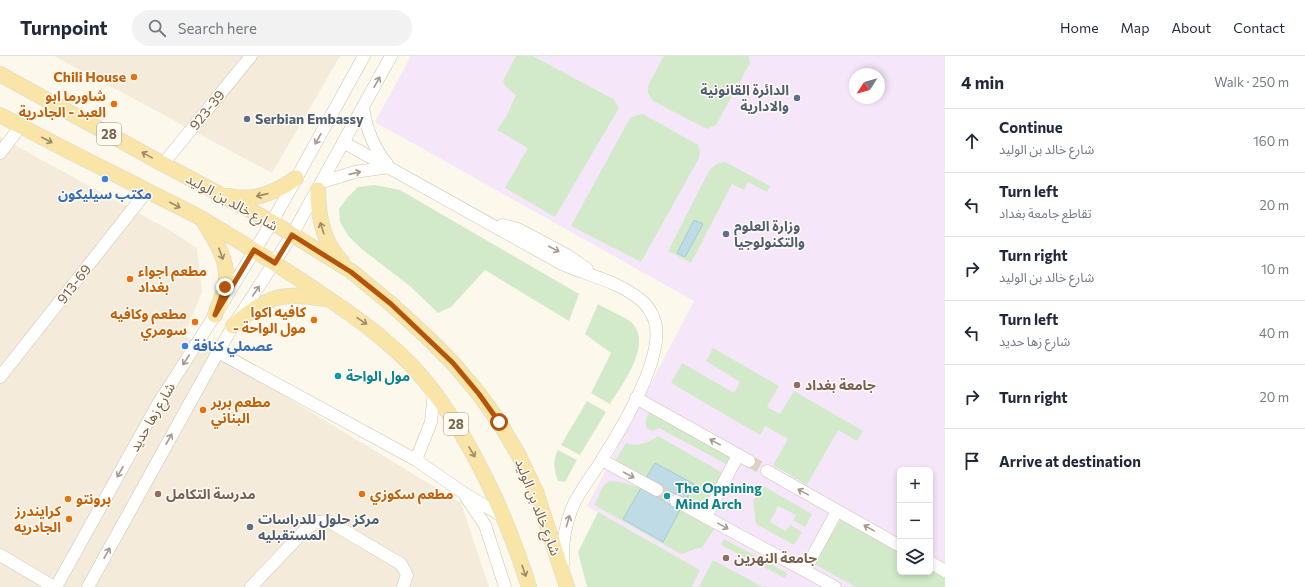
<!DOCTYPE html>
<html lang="en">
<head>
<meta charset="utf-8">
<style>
	body { margin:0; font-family:Commissioner,"Noto Sans Arabic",sans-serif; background:#f2f2f3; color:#1f2937 }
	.controls { position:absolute; right:12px; bottom:12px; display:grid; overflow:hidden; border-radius:6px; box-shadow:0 2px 6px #0003 }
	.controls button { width:36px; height:36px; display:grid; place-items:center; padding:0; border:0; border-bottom:1px solid #e0e1e3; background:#fff; color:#1f2937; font:20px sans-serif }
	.compass { position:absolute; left:849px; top:12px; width:36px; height:36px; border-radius:50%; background:#fff; box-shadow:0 2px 6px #0003; rotate:234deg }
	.stop { position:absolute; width:12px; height:12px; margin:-9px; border:3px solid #b45309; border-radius:50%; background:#fff }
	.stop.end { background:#b45309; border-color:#fff; box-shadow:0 1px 4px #0008 }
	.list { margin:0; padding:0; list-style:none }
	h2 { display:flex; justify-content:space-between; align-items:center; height:52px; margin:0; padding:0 16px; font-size:17px }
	h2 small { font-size:13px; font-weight:400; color:#747a83 }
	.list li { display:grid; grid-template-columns:26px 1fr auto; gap:12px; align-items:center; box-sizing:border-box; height:64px; padding:0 16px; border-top:1px solid #e0e1e3 }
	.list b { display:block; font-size:15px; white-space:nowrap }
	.list p { margin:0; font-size:13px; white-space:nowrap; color:#747a83 }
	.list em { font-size:13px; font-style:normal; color:#747a83 }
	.icon { flex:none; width:22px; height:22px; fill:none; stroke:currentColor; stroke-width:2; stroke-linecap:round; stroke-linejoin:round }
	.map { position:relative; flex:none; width:945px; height:531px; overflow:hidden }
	header { display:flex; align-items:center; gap:24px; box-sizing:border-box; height:56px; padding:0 20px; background:#fff; border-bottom:1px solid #e0e1e3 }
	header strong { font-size:19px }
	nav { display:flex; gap:22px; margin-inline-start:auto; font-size:14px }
	.search { width:280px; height:36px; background:#f2f2f3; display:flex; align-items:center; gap:10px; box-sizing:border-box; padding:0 14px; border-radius:22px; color:#747a83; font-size:15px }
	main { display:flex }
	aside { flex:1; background:#fff }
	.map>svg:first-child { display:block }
	.residential { fill:#f4ebda }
	.education { fill:#f5e7f9; fill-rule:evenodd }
	.green { fill:#d2eac9 }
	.water { fill:#bfdbe6; stroke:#a6c9d8 }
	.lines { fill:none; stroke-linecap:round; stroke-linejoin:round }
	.minor-tunnel { stroke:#dbd2c4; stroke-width:12; stroke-dasharray:12 6; stroke-linecap:butt }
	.minor-casing { stroke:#cfc1b0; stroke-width:13 }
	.major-casing { stroke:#dcd6d1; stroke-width:16 }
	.minor { stroke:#fff; stroke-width:12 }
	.major { stroke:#f8e5a7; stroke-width:15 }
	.oneway { stroke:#a7998c }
	.oneway2 { stroke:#9e8969 }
	.route { stroke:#b45309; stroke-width:5 }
	.food-dot { fill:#e8710a; stroke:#fffbf2; stroke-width:1.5 }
	.service-dot { fill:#5c6f8a; stroke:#fffbf2; stroke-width:1.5 }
	.shop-dot { fill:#3f7fe0; stroke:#fffbf2; stroke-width:1.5 }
	.culture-dot { fill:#0f9aa8; stroke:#fffbf2; stroke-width:1.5 }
	.education-dot { fill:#8d6e63; stroke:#fffbf2; stroke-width:1.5 }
	.labels { text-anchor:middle; stroke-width:3; stroke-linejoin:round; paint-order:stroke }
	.shield { fill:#fffbf2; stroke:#a0907f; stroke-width:1 }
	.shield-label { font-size:13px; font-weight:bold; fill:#77624e }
	.food-label { font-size:14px; font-weight:bold; fill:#c56008; stroke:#fffbf2; text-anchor:end }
	.service-label { font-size:14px; font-weight:bold; fill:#4e5e75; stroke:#fffbf2; text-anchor:start }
	.street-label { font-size:14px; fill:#77624e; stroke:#fffbf2 }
	.shop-label { font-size:14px; font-weight:bold; fill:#366cbe; stroke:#fffbf2 }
	.culture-label { font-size:14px; font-weight:bold; fill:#0d838f; stroke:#fffbf2; text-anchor:start }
	.education-label { font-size:14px; font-weight:bold; fill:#785e54; stroke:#fffbf2; text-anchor:start }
</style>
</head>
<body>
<header>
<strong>Turnpoint</strong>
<div class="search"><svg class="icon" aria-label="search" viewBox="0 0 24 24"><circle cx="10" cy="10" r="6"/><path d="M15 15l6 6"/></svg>Search here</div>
<nav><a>Home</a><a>Map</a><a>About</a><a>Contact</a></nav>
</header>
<main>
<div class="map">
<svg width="945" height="531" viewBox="0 0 945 531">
	<rect width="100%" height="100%" fill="#fcf8eb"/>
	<g class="residential">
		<path d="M54 0H340L272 117Z"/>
		<path d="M0 81 171 175 197 192 202 236 184 279 461 447 489 531H0Z"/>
	</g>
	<path class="education" d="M411 0H945V531H692L700 514 587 450 694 245 375 66ZM855 18H879V42H855ZM900 414H930V516H900Z"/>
	<g class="green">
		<path d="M516 0H533L613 43 619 52 555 161 505 132 528 92 497 74 506 61 516 39 506 31 503 25Z"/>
		<path d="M664 0H749L750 7 716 69 707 73 653 45 648 37V30Z"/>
		<path d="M643 58 698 89 700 96 699 102 641 206 571 170 630 62 637 59Z"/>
		<path d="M725 106 770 130 767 136 748 126 744 134 732 128 691 207 668 195 710 113 718 107Z"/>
		<path d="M375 129 400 134 579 238 569 265 485 214 451 251 438 257 411 231 363 194 349 181 340 166 339 153 347 142 358 131Z"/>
		<path d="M598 248C606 253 625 261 631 266 654 287 622 329 610 348L591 337 611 297 585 278Z"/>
		<path d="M713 292 779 330 767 351 780 358 794 335 863 375 857 385 838 374 807 429 773 409 788 383 765 370 760 379 671 327 682 307 734 337 740 326 706 305Z"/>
		<path d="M587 345 606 356 580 399 561 389Z"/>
		<path d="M651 355 727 398 730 402 726 408 659 372 653 375 646 372V362Z"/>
		<path d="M658 380 723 417 702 452 686 444 694 428 655 407 646 422 615 405 626 387C636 392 649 386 658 380Z"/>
		<path d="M558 394 577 404 565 426 558 425C554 414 552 405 558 394Z"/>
		<path d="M610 425 621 426 641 432 623 463 662 486 680 454 714 473 702 492C693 492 688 497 681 498L594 449 604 429Z"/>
		<path d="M763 430 812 458 805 471 793 464 796 459 778 450 770 466 786 475 790 469 802 476 794 489 756 468 753 445Z"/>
		<path d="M598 456 700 514 692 531H587L578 496Z"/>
		<path d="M841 463 900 496V516H930V513L945 521V531H856L814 508Z"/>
		<path d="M724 483 787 517 785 522 721 489Z"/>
		<path d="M713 504 763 531H699Z"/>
	</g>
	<g class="water">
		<path d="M694 164 703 168 685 201 677 197Z"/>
		<path d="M655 407 694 428 686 444 646 422Z"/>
		<path d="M641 432 680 454 663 486 623 463Z"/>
	</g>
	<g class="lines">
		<g class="minor-tunnel">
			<path d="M749 405 767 415"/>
			<path d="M657 434 676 445"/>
		</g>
		<g class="minor-casing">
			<g id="minor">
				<path d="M363 51C366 72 373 91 387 108"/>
				<path d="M343 86 562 208C589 220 619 225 642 245 649 251 655 262 656 271 661 307 620 375 601 405 592 420 579 435 572 452 565 470 562 489 563 508"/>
				<path d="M0 97 21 70"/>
				<path d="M163 108 251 0"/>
				<path d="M322 126 355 116 389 111"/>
				<path d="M503 169 518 173 567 199 587 213"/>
				<path d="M218 296 416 404 465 438 504 461"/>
				<path d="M0 321 147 135"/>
				<path d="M636 342 749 405"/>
				<path d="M416 404 431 366 434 335"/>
				<path d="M602 404 657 434"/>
				<path d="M767 415 900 490"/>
				<path d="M466 441 485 469 505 531"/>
				<path d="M676 445 835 531"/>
				<path d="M706 461 738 399"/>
				<path d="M0 499 54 531"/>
				<path d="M930 506 945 515"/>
				<path d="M805 514 837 455"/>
				<path d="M56 531 158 348 215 259 272 166 364 0"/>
				<path d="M88 531 218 296 233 270 292 179 391 0"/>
				<path d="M251 531 306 473 317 466 328 465 401 508 407 519 403 531"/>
			</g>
		</g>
		<g class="major-casing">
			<g id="major">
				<path d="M0 18 163 108 272 166 351 215 391 248 426 280 453 307 479 338 499 366 518 398 536 436 567 531"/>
				<path d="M0 59C46 84 92 107 138 130 160 142 183 152 204 164 239 185 274 206 308 229 354 260 400 290 434 336 477 395 507 462 529 531"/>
				<path d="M318 134C318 160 323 187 342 206"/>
				<path d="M229 140C254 146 277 136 296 122"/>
				<path d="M204 166C216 186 230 206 225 230 223 240 218 250 215 259"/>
				<path d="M233 270C267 241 280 235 324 243"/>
			</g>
		</g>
		<use href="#minor" class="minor"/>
		<use href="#major" class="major"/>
	</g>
	<defs><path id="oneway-shaft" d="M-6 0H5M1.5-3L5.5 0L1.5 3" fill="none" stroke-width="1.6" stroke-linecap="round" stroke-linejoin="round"/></defs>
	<g class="oneway">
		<use href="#oneway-shaft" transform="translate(377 26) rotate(-61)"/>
		<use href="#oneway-shaft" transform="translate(318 83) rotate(119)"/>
		<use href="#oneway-shaft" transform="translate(355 117) rotate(-13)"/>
		<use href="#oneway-shaft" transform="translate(554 193) rotate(28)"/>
		<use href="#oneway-shaft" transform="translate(256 235) rotate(-56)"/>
		<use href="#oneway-shaft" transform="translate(186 304) rotate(123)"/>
		<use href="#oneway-shaft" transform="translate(169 383) rotate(-61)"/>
		<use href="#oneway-shaft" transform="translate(715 386) rotate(-151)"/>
		<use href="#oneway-shaft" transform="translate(120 416) rotate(119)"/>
		<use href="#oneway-shaft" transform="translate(629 419) rotate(28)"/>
		<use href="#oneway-shaft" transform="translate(803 436) rotate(-151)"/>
		<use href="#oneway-shaft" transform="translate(568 465) rotate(-74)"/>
		<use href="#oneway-shaft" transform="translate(723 470) rotate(29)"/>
		<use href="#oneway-shaft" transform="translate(869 472) rotate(-151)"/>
		<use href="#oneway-shaft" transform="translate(107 497) rotate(-61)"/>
	</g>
	<g class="oneway2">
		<use href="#oneway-shaft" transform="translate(47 84) rotate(27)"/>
		<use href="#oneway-shaft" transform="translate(147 99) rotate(-151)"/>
		<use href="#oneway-shaft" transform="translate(262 139) rotate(167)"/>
		<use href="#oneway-shaft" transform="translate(175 149) rotate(27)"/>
		<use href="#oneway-shaft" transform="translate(322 172) rotate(-108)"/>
		<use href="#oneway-shaft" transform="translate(221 198) rotate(70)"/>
		<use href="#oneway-shaft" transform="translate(362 265) rotate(34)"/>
		<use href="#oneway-shaft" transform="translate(472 396) rotate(59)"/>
		<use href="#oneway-shaft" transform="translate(524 515) rotate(71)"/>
	</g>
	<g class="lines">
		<path class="route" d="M225 231 215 259 254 194 275 207 292 179 351 216 391 248 453 307 479 338 499 366"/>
	</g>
	<g class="food-dot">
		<circle cx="134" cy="21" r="4"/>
		<circle cx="114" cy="48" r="4"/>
		<circle cx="130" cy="223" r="4"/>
		<circle cx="314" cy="264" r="4"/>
		<circle cx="195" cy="266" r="4"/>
		<circle cx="203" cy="354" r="4"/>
		<circle cx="362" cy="438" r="4"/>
		<circle cx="68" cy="443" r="4"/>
		<circle cx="69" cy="463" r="4"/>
	</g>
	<g class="service-dot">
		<circle cx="797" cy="42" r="4"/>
		<circle cx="247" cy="63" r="4"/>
		<circle cx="726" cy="178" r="4"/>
		<circle cx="250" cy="471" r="4"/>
	</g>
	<g class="shop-dot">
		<circle cx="105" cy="123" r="4"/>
		<circle cx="185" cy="290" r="4"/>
	</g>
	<g class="culture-dot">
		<circle cx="338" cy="320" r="4"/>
		<circle cx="667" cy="440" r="4"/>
	</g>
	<g class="education-dot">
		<circle cx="797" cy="329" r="4"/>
		<circle cx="158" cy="438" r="4"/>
		<circle cx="726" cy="502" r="4"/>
	</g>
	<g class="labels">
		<g class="shield">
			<rect x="97" y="67" width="24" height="22" rx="3"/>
			<rect x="444" y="357" width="24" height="22" rx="3"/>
		</g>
		<g class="shield-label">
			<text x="109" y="83">28</text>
			<text x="456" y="373">28</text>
		</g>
		<g class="food-label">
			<text x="126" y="26">Chili House</text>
			<text x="106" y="45">شاورما ابو<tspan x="106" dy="16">العبد - الجادرية</tspan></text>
			<text x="138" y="220" text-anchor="start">مطعم اجواء<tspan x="138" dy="16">بغداد</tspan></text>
			<text x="306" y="261">كافيه اكوا<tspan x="306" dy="16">- مول الواحة</tspan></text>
			<text x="187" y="263">مطعم وكافيه<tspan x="187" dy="16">سومري</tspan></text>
			<text x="211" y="351" text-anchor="start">مطعم بربر<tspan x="211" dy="16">البناني</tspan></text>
			<text x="370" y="443" text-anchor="start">مطعم سكوزي</text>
			<text x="76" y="448" text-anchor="start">برونتو</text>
			<text x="61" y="460">كرايندرز<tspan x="61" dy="16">الجادريه</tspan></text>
		</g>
		<g class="service-label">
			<text x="789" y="39" text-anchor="end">الدائرة القانونية<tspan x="789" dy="16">والادارية</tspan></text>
			<text x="255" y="68">Serbian Embassy</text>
			<text x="734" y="175">وزارة العلوم<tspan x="734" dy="16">والتكنولوجيا</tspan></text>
			<text x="258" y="468">مركز حلول للدراسات<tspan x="258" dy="16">المستقبليه</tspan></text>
		</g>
		<g class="street-label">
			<text transform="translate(207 54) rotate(-51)" y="5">923-39</text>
			<text transform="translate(232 146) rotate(29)" y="5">شارع خالد بن الوليد</text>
			<text transform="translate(74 228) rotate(-52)" y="5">913-69</text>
			<text transform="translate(152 361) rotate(-60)" y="5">شارع زها حديد</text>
			<text transform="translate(538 451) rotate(69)" y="5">شارع خالد بن الوليد</text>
		</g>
		<g class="shop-label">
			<text x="105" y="143">مكتب سيليكون</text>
			<text x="193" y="295" text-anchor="start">عصملي كنافة</text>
		</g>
		<g class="culture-label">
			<text x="346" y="325">مول الواحة</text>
			<text x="675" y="437">The Oppining<tspan x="675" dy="16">Mind Arch</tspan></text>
		</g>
		<g class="education-label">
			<text x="805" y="334">جامعة بغداد</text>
			<text x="166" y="443">مدرسة التكامل</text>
			<text x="734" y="507">جامعة النهرين</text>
		</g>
	</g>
</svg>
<div class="controls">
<button>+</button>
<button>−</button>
<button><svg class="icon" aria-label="layers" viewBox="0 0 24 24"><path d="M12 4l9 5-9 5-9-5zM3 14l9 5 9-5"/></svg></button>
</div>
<svg class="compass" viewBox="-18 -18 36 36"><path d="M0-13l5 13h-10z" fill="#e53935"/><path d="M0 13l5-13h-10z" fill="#747a83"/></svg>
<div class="stop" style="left:499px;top:366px"></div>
<div class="stop end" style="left:225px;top:231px"></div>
</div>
<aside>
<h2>4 min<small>Walk · 250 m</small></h2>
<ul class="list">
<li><svg class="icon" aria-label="ahead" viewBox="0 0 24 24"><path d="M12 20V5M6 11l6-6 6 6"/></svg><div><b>Continue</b><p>شارع خالد بن الوليد</p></div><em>160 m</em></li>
<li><svg class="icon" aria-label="left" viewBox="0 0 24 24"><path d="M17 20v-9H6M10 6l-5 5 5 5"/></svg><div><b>Turn left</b><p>تقاطع جامعة بغداد</p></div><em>20 m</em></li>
<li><svg class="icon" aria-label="right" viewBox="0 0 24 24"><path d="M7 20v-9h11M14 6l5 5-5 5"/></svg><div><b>Turn right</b><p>شارع خالد بن الوليد</p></div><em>10 m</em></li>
<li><svg class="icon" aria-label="left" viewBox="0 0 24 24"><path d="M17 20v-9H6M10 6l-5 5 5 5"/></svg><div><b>Turn left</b><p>شارع زها حديد</p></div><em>40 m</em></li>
<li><svg class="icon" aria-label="right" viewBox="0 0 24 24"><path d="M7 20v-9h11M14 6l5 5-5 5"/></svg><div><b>Turn right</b></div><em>20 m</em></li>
<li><svg class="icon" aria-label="arrive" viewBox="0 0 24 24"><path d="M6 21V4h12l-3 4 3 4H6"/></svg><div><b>Arrive at destination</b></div></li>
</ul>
</aside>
</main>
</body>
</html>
